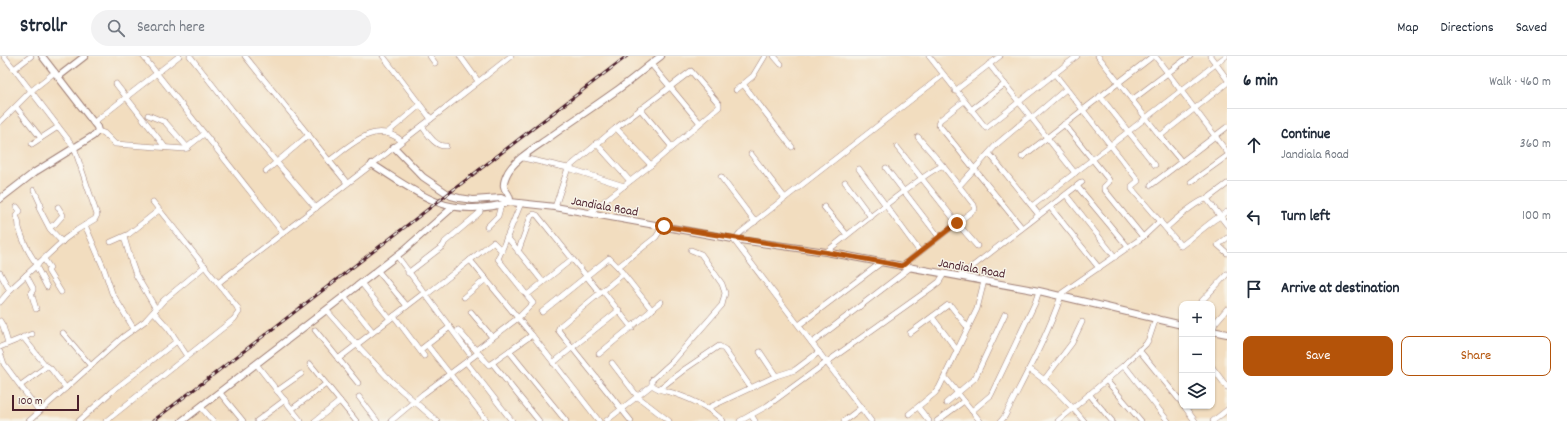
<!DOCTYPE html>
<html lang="en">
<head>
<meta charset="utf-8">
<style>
	body { margin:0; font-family:Dekko,sans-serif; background:#f2f2f3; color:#1f2937 }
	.controls { position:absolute; right:12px; bottom:12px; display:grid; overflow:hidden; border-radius:8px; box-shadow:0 1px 3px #0004 }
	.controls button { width:36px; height:36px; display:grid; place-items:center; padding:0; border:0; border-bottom:1px solid #e0e1e3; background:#fff; color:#1f2937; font:20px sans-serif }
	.scale { position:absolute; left:12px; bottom:10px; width:67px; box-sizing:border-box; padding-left:4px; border:2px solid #4a1f2b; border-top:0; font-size:11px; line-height:14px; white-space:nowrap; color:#4a1f2b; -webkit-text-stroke:3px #f7f3e8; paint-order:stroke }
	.stop { position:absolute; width:12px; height:12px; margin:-9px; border:3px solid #b45309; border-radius:50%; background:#fff }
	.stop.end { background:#b45309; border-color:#fff; box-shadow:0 1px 4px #0008 }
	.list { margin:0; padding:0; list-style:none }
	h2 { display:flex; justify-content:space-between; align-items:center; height:52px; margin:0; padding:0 16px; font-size:17px }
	h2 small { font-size:13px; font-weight:400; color:#747a83 }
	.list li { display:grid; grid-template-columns:26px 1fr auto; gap:12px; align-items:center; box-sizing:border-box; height:72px; padding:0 16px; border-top:1px solid #e0e1e3 }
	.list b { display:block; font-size:15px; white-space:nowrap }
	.list p { margin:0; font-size:13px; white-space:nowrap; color:#747a83 }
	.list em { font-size:13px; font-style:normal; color:#747a83 }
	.actions { display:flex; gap:8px; padding:12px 16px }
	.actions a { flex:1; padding:9px 0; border:1px solid #b45309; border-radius:8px; text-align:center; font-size:14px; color:#b45309 }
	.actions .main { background:#b45309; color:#fff }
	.icon { flex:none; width:22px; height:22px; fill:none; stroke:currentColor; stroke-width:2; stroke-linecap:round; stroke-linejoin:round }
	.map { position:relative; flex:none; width:1227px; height:365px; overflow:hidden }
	header { display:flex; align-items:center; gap:24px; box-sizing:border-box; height:56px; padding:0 20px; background:#fff; border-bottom:1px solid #e0e1e3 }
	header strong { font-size:19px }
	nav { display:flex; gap:22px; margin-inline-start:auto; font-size:14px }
	.search { width:280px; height:36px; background:#f2f2f3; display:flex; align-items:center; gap:10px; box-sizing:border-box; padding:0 14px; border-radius:22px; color:#747a83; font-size:15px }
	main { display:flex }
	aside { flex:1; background:#fff }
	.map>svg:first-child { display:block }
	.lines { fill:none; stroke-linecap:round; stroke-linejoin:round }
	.minor-casing { stroke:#9e7e75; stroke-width:6 }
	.tertiary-casing { stroke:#9e7e75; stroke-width:8 }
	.minor { stroke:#fff; stroke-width:5 }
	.tertiary { stroke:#fff; stroke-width:6 }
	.rail-casing { stroke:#4a1f2b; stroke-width:3 }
	.rail { stroke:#f7f3e8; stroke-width:1.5; stroke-dasharray:4.5; stroke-linecap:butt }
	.route { stroke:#b45309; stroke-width:5 }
	.labels { text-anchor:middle; stroke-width:3; stroke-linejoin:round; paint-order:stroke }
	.street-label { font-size:13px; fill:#4a1f2b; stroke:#f7f3e8 }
</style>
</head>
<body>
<header>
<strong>Strollr</strong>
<div class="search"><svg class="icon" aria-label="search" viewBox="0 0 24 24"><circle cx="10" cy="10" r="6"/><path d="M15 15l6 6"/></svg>Search here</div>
<nav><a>Map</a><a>Directions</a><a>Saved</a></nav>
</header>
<main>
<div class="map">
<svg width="1227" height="365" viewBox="0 0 1227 365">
	<rect width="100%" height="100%" fill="#f7f3e8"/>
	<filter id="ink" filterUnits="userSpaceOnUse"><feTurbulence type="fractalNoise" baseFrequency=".025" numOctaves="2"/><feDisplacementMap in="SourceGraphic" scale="8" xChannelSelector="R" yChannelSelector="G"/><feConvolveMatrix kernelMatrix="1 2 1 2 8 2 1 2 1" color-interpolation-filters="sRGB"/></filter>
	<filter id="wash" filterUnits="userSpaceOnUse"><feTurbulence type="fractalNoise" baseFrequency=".012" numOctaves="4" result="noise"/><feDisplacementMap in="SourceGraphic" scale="16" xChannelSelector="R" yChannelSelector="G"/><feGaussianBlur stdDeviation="0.9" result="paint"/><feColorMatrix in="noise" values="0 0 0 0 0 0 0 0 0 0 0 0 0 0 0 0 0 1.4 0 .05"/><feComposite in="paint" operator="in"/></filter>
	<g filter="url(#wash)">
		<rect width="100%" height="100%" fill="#f2ddbf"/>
	</g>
	<g filter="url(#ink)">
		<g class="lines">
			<g class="minor-casing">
				<g id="minor">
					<path d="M143 0 283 177"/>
					<path d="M190 0 240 64 316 152"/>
					<path d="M245 0 347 127"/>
					<path d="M383 0 431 63"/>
					<path d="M430 0 435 7"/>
					<path d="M460 0 478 25"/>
					<path d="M774 0 781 8"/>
					<path d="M929 0 986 72 1077 0"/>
					<path d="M1098 0 1160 80 1182 106"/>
					<path d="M1155 0 1227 96"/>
					<path d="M1210 0 1227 23"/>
					<path d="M651 8 700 67"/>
					<path d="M989 8 1075 117"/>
					<path d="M14 13 31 0"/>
					<path d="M1054 17 1137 123 1138 125 1132 130V133L1181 190 1214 164 1227 156"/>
					<path d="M116 28 165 91"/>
					<path d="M743 28 792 91"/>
					<path d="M736 34 753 20 765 0"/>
					<path d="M955 35 1000 0"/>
					<path d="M1100 40 1155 109"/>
					<path d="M1132 44 1190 0"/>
					<path d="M964 45 940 64 938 68 1022 172"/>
					<path d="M16 51 41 82"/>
					<path d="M640 53 672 91"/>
					<path d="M971 54 1005 28"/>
					<path d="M148 59 165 66 188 92"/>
					<path d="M1032 62 1066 33"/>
					<path d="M0 66 31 35 55 16"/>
					<path d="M93 67 179 0"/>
					<path d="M1064 68 1109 124V126L1104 131V133L1143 181"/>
					<path d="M422 70C428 78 435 91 446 90"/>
					<path d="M616 72 651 109"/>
					<path d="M98 75 104 77 115 88 185 93 204 78"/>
					<path d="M387 77 420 49"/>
					<path d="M1160 80 1227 27"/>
					<path d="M918 81 943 110"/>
					<path d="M596 87 630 125"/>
					<path d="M32 88 58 71"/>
					<path d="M897 91 957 167 977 190"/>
					<path d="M989 97 1039 159"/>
					<path d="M751 98 785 142"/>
					<path d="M1022 101 1153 0"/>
					<path d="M523 102 568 112 624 130"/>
					<path d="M329 105C351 89 375 63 402 85"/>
					<path d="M886 112 939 181"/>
					<path d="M859 113 920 196"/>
					<path d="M266 115 309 79"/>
					<path d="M721 121 755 166"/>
					<path d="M845 126 871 161"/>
					<path d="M1191 126 1227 100"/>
					<path d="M1151 129 1227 71"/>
					<path d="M959 130 997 88 1030 60"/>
					<path d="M1077 130 1128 191"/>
					<path d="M34 134 41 149 39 152 50 173 62 186"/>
					<path d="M1066 139 1115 201"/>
					<path d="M1207 143 1227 169"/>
					<path d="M1032 150 1226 0"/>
					<path d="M17 151 20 155 16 160C21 167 17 168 20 175 24 187 29 199 38 209"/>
					<path d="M555 151 568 112 616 72 691 15 719 48V51L651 109 589 157"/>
					<path d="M824 151 847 179"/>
					<path d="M1050 151 1099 212"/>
					<path d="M85 169 104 213 112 237 134 273"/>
					<path d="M50 171 55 168 63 159 58 151"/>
					<path d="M487 171 498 160 501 149"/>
					<path d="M1166 172C1174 165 1197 144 1207 143L1227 128"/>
					<path d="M124 181 131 205 136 219 156 253"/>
					<path d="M507 181 543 226"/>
					<path d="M1227 182 1218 189 1227 197"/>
					<path d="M733 183 871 365"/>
					<path d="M735 183 740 177 943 19"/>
					<path d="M111 186 129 178 159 154"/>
					<path d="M518 196 531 160 534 158 537 159 600 237"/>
					<path d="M826 196C841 184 933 110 943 110L974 149 975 153 902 210"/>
					<path d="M397 200 469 297"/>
					<path d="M44 203 50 212 48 215 61 236"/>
					<path d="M470 204 532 279 599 365"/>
					<path d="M36 210 47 231"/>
					<path d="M618 211 656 181 663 170"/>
					<path d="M378 215 407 250"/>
					<path d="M0 217 10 235"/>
					<path d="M408 217 443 190 445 186 478 158 480 156V151"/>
					<path d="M623 218 560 270 558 274 631 365"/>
					<path d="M26 219 33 232V234L31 236 36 253"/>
					<path d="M960 220 1082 126"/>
					<path d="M218 227 431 63 511 0"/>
					<path d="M362 228 390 263"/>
					<path d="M603 235 632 272"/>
					<path d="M426 239 493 186 502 195"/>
					<path d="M527 239 572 203"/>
					<path d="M345 241 373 276"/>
					<path d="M464 241 486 223"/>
					<path d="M0 246 13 231 65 183 77 174 95 163 97 159 74 91 4 0"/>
					<path d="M1199 248 1227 218"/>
					<path d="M327 255 356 288 392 326 437 365"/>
					<path d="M154 256 169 273 187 300"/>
					<path d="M471 256 492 281"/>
					<path d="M542 256 609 202 618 211 652 254"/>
					<path d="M394 260 424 300"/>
					<path d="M932 261 957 294"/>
					<path d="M0 265 3 270 8 287"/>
					<path d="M799 269 882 206"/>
					<path d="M315 274 358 327"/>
					<path d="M458 274 489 309 532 279"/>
					<path d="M1213 275 1215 267 1227 253"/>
					<path d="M63 277 91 310"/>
					<path d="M910 277 948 249 951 250 968 272"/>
					<path d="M23 281 46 310"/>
					<path d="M812 287 911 211"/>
					<path d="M427 289 487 365"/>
					<path d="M0 291 32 278"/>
					<path d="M420 294 450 271"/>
					<path d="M476 294 518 262 533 247 498 203 521 147"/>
					<path d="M1139 294 1182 347"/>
					<path d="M509 295 566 365"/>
					<path d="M0 296 4 308 39 355"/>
					<path d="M760 296 776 320"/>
					<path d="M599 298 661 246"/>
					<path d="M338 303 424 237"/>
					<path d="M466 306 512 365"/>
					<path d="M553 307 619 254"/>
					<path d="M612 307 638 341 669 365"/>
					<path d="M310 308 356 365"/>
					<path d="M493 308 539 365"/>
					<path d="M257 309 301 365"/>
					<path d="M1124 309 1168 365"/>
					<path d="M1212 311 1227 331"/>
					<path d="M1029 313C1050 326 1068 346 1084 365"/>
					<path d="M945 321 980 365"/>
					<path d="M1044 324 1072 287 1082 266"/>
					<path d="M1106 324 1141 365"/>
					<path d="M21 329 47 310 51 313 66 332"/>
					<path d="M652 329V324L673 305 722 249 725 237 722 228 701 198 691 194"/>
					<path d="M652 329C659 335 668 335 676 338 693 344 711 352 723 365"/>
					<path d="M659 333 685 313 719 290 724 293 751 332"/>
					<path d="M277 335 301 318"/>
					<path d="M220 337 243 365"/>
					<path d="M1089 338 1112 365"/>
					<path d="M359 341 377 365"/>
					<path d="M946 347 975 322 1005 258"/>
					<path d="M1184 350 1195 365"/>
					<path d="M201 351 213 365"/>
					<path d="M918 351 929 365"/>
					<path d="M708 352 776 320 795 314 819 296"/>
					<path d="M292 353 326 328"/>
					<path d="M972 355 991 339 1035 247 1039 235"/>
					<path d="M909 358 935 337 939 332 977 253 984 225"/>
					<path d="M751 359 755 365"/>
					<path d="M29 365 123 281 145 265 164 244 205 210"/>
					<path d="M79 365 111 336 177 285"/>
					<path d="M106 365 234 263 239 256 237 251 153 146"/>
					<path d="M257 365 285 344"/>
					<path d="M315 365 340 345"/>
					<path d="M391 365 423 338 478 297"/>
					<path d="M606 365 652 329"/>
					<path d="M740 365 767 350 786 336 827 306 931 232 939 226 944 218"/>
					<path d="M844 365 861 352"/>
					<path d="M937 365 964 345"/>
					<path d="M1001 365 1005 360C1025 320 1048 279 1062 237L1143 181 1160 165"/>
					<path d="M1058 365 1124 309 1146 288 1149 283 1156 262"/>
					<path d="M1213 365 1227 354"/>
				</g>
			</g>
			<g class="tertiary-casing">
				<g id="tertiary">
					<path d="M58 21 85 0"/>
					<path d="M394 91 423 121 451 140 459 142 473 144 501 142 510 146 555 151 733 183 826 196 1039 235 1182 269"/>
					<path d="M372 108C393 121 414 137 437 146 459 155 488 153 510 146"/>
					<path d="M0 143 35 116 93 80 98 75 97 71 42 0"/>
					<path d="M510 146C511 133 498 137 507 118 513 104 538 90 550 81 571 66 592 52 613 37 629 26 645 12 661 0"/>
					<path d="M1212 275 1227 278"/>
					<path d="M182 365 404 194 453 151"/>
				</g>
			</g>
			<use href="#minor" class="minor"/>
			<use href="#tertiary" class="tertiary"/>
			<g class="rail-casing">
				<path id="rail" d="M153 365 627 0"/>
			</g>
			<use href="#rail" class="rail"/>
		</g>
	</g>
	<g class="lines" filter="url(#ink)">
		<path class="route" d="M664 170C743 184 823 194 902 210L957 167"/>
	</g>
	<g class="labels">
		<g class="street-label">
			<text transform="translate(605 149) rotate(10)" y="5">Jandiala Road</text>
			<text transform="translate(972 211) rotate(10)" y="5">Jandiala Road</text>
		</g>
	</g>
</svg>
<div class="controls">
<button>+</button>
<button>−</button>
<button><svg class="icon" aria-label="layers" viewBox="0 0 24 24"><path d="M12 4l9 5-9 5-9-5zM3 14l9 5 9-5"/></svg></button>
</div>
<div class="scale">100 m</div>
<div class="stop" style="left:664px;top:170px"></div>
<div class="stop end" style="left:957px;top:167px"></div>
</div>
<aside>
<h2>6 min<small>Walk · 460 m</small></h2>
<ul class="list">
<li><svg class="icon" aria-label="ahead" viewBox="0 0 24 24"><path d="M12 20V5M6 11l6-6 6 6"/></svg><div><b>Continue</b><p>Jandiala Road</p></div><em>360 m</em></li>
<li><svg class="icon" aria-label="left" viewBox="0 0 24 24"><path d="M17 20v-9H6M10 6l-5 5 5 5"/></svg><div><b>Turn left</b></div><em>100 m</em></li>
<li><svg class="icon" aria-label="arrive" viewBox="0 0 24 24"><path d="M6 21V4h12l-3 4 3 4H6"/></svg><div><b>Arrive at destination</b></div></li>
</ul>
<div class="actions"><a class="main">Save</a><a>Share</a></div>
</aside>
</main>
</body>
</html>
